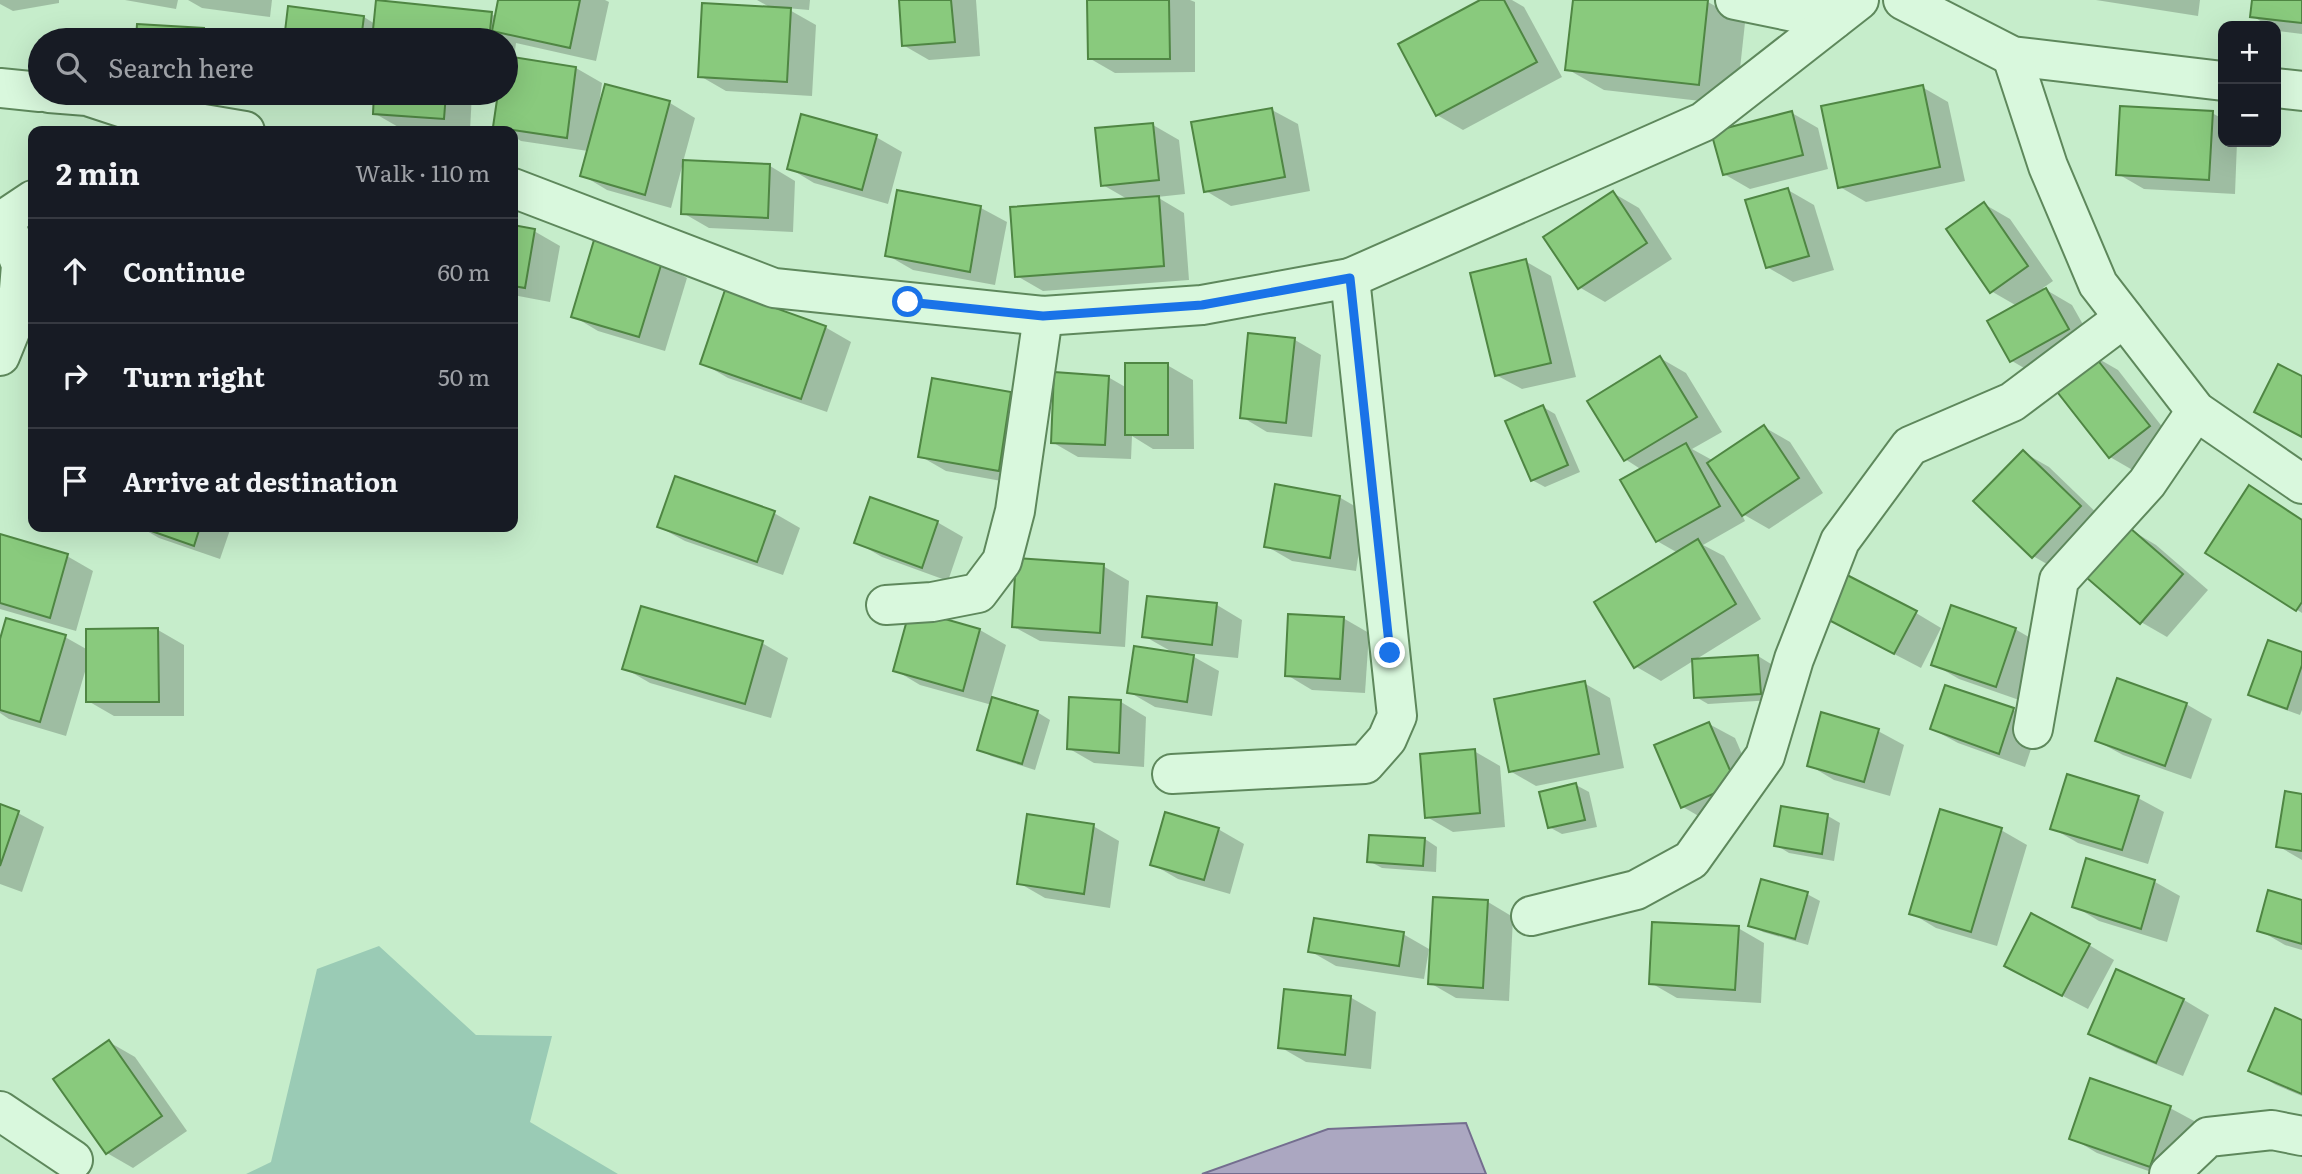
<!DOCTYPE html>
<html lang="en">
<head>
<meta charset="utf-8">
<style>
	body { margin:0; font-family:Literata,serif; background:#242831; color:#f1f3f6 }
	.controls { position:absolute; right:21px; top:21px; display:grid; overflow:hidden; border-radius:14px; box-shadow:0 7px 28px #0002 }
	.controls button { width:63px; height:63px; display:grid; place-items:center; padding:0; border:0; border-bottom:2px solid #363941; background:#171b24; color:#f1f3f6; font:35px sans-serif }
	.stop { position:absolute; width:21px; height:21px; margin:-16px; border:5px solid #1a73e8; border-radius:50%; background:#fff }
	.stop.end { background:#1a73e8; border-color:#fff; box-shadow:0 2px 7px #0008 }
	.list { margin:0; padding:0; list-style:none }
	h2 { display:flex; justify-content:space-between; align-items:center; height:91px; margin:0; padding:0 28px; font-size:30px }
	h2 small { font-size:23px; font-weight:400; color:#9ea1a6 }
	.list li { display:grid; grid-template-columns:46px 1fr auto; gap:21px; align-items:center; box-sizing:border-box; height:105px; padding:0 28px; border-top:2px solid #363941 }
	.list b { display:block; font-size:26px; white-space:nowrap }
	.list em { font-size:23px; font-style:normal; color:#9ea1a6 }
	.icon { flex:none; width:38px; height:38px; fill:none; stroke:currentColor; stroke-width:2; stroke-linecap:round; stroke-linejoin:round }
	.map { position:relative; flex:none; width:2302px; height:1174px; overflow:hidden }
	.search { position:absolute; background:#171b24; box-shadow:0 7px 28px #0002; left:28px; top:28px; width:490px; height:77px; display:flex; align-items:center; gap:18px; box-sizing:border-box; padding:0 24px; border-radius:38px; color:#9ea1a6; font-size:26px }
	.panel { position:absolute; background:#171b24; box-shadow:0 7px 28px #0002; left:28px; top:126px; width:490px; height:406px; border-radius:14px }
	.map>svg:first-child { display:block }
	.green { fill:#9acbb5 }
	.water { fill:#aba7c1; stroke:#746e8f; stroke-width:2 }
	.shadow { fill:#0003 }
	.building { fill:#89ca7d; stroke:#4f8643; stroke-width:2 }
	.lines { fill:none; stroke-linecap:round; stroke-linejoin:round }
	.minor-casing { stroke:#5e885c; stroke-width:42 }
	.minor { stroke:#d9f8dd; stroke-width:38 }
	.route { stroke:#1a73e8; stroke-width:9 }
</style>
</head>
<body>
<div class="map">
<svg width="2302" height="1174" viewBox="0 0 2302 1174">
	<rect width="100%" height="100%" fill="#c6edcb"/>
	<path class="green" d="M379 946 476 1035 552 1036 530 1122 618 1174H246L271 1162 317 969Z"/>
	<path class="water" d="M1466 1123 1486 1174H1202L1328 1129Z"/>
	<g class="shadow">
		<path d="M0 0H59V3L13 11 0 4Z"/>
		<path d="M125 0H178L176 9Z"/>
		<path d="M188 0H272L270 17 202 8Z"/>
		<path d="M500 0H605L609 2 596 61 516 43 514 59 576 68 602 83 599 105H601L607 86 670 103 695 118 683 162 770 166 795 181 793 232 709 228 683 213V163L671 208 607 190 582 175 588 151 521 141 513 136V131H504L495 126 500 93H506V40H286L289 8 364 17 375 24 491 14 497 17Z"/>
		<path d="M757 0H810L809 10 786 8 816 25 812 96 726 91 700 76 773 9Z"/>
		<path d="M900 0H976L980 56 929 60 903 45Z"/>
		<path d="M1089 0H1190L1195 2V72L1115 73 1089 58Z"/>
		<path d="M1483 0H1512L1524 7 1562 77 1463 130 1437 115Z"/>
		<path d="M1575 0 1708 2 1745 23 1736 105 1604 90 1567 69Z"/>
		<path d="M2096 0H2200L2198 16Z"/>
		<path d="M2254 0H2302V34L2278 31 2276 26H2269L2252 16Z"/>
		<path d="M139 26 203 29 222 40H138Z"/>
		<path d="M1922 87 1948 102 1965 181 1866 202 1840 187Z"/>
		<path d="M376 93H472L470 131 400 128 374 113Z"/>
		<path d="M1272 110 1298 124 1310 191 1231 206 1206 191Z"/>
		<path d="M1792 113 1818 128 1828 169 1750 189 1724 174Z"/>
		<path d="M2212 113 2223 119V142H2237L2235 194 2144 189 2118 174Z"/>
		<path d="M1153 125 1179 140 1185 194 1157 197 1184 213 1189 280 1043 291 1017 276 1129 200 1103 185Z"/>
		<path d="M876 137 902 152 888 204 814 183 789 168Z"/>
		<path d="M1788 190 1814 205 1834 270 1793 282 1767 267Z"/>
		<path d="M898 192 981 208 1007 222 995 285 913 270 887 255Z"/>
		<path d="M1613 193 1639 208 1672 259 1605 302 1579 287Z"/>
		<path d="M1984 204 2010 219 2053 281 2043 288 2072 305 2094 344 2038 376 2012 361 2017 306 1991 291Z"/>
		<path d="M513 227 534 231 560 246 550 302 513 295Z"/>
		<path d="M1525 261 1551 276 1576 377 1522 389 1496 375Z"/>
		<path d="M661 263 687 278 665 351 598 331 573 316Z"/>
		<path d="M825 327 851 342 827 412 728 378 702 363Z"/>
		<path d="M1250 335 1295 340 1321 355 1312 437 1267 432 1242 417Z"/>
		<path d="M2092 355 2118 370 2174 442 2136 472 2110 457Z"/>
		<path d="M1660 358 1686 373 1722 432 1692 449 1712 460 1764 427 1790 442 1823 493 1769 529 1741 513 1745 521 1703 545 1724 556 1761 619 1695 660 1758 656 1771 664 1773 700 1708 704 1696 697 1693 661 1661 681 1635 666 1678 553 1657 541 1642 470 1625 459Z"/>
		<path d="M1167 365 1193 380 1194 449H1153L1132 436 1131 459 1078 457 1052 442 1108 377 1127 388Z"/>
		<path d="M933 380 1011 394 1037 409 1024 485 946 471 920 456Z"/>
		<path d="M1543 407 1555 414 1580 472 1545 487 1532 480Z"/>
		<path d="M2023 452 2049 467 2106 522 2059 571 2033 556Z"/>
		<path d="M1339 497 1365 512 1356 571 1292 561 1266 546Z"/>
		<path d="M774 513 800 528 783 575 685 541 659 527Z"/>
		<path d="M2302 520V613L2208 552Z"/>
		<path d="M937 522 963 537 948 581 882 557 856 542Z"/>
		<path d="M140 527H231L220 559 159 538Z"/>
		<path d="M2131 530 2156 545 2208 590 2167 637 2141 622 2089 578Z"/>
		<path d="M0 536 67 556 93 571 76 631 0 609Z"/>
		<path d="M1103 566 1129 581 1125 647 1040 641 1014 627Z"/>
		<path d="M1217 605 1242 620 1238 658 1187 653 1219 671 1212 716 1155 707 1129 692 1174 653 1144 636Z"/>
		<path d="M912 611 980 630 1006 645 991 698 1037 712 1050 720 1035 770 991 756 979 749 992 705 920 685 895 670Z"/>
		<path d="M1916 613 1941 628 1921 668 1852 632Z"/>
		<path d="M1343 618 1369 633 1365 693 1312 690 1287 675Z"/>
		<path d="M2015 629 2041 644 2022 701 1959 679 1933 664Z"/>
		<path d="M158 630 184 645V716H114L88 701 87 665 66 736 9 719 0 713V646L65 637 88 650Z"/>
		<path d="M762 643 788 658 771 718 650 683 624 668Z"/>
		<path d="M2302 654V710L2300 715 2263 702 2250 694Z"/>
		<path d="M1584 683 1610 698 1624 768 1536 786 1510 771Z"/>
		<path d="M1121 702 1146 717 1144 767 1094 763 1068 748Z"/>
		<path d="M2186 704 2212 719 2191 779 2123 755 2097 741Z"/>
		<path d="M2013 710 2039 725 2025 767 1958 743 1932 729Z"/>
		<path d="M1709 724 1735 738 1761 798 1709 822 1683 807Z"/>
		<path d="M1878 731 1904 745 1890 796 1834 780 1809 765Z"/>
		<path d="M1474 751 1500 766 1505 827 1453 832 1427 817Z"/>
		<path d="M1576 785 1589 792 1597 827 1562 834 1549 827Z"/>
		<path d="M2302 795V860L2278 846Z"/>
		<path d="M2138 798 2164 812 2148 864 2078 843 2052 828Z"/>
		<path d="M0 806 18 813 44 827 22 892 0 884Z"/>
		<path d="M1828 816 1840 823 1834 861 1789 853 1776 845Z"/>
		<path d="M1093 826 1119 841 1110 908 1045 898 1019 883Z"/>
		<path d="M1218 829 1244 844 1230 894 1178 879 1152 864Z"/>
		<path d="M2001 830 2027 845 1997 946 1936 928 1911 913Z"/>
		<path d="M1425 839 1437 847 1436 872 1382 868 1369 861Z"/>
		<path d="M2087 861 2155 882 2180 896 2167 942 2099 921 2074 906Z"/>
		<path d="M1807 894 1820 901 1808 945 1763 932 1750 925Z"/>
		<path d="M1488 902 1513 917 1509 1001 1456 998 1430 983Z"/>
		<path d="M2302 902V950L2285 945 2259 930Z"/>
		<path d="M1738 928 1764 943 1761 1003 1677 998 1651 983Z"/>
		<path d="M1403 934 1429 949 1424 979 1336 966 1310 951Z"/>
		<path d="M2089 945 2114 960 2088 1009 2032 980Z"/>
		<path d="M2117 971 2184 1000 2209 1015 2183 1076 2116 1048 2090 1033Z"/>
		<path d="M1350 997 1376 1012 1371 1069 1306 1062 1280 1047Z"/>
		<path d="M2302 1022V1096L2276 1085 2250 1070Z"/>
		<path d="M109 1042 135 1057 187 1131 133 1168 107 1153Z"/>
		<path d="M2170 1108 2196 1122 2178 1174H2157L2097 1153 2072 1138Z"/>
	</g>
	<g class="building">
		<path d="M376 0 492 12 489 40H372Z"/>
		<path d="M498 0H580L570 48 492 31Z"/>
		<path d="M899 0H951L955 42 902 46Z"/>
		<path d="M1087 0H1169L1170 59H1088Z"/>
		<path d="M1480 0H1504L1537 62 1436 116 1398 44Z"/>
		<path d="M1573 0H1708L1699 85 1565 70Z"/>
		<path d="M2252 0H2302V23L2250 17Z"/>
		<path d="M702 3 791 8 787 82 698 77Z"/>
		<path d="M288 6 364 16 361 40H284Z"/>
		<path d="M137 24 204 28 203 40H136Z"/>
		<path d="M506 56 576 67 567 138 493 127 498 93H506Z"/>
		<path d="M605 84 670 101 645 195 580 176Z"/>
		<path d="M1923 85 1940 167 1838 188 1821 106Z"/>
		<path d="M374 93H446L444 119 373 114Z"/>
		<path d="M2120 106 2213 111 2209 180 2116 175Z"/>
		<path d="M1272 108 1285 177 1204 192 1191 122Z"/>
		<path d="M1792 111 1803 155 1723 175 1711 132Z"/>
		<path d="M801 114 877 135 862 190 787 169Z"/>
		<path d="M1153 123 1159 180 1101 186 1095 128Z"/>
		<path d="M683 160 770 164 768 218 681 214Z"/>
		<path d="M1788 188 1809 256 1766 268 1745 200Z"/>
		<path d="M897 190 981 206 970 272 885 256Z"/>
		<path d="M1613 191 1647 243 1578 289 1543 237Z"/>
		<path d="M1159 196 1164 266 1015 277 1010 207Z"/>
		<path d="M1984 202 2028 266 1990 293 1946 229Z"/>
		<path d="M513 225 535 229 525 288 513 286Z"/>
		<path d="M594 240 662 262 639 337 571 317Z"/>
		<path d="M1526 259 1551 363 1495 376 1470 273Z"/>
		<path d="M2046 288 2069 329 2010 362 1987 321Z"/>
		<path d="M725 290 826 326 801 399 700 364Z"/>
		<path d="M1248 333 1295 338 1286 423 1240 418Z"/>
		<path d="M2092 353 2150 426 2109 458 2051 384Z"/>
		<path d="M1660 356 1697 417 1624 461 1587 401Z"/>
		<rect x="1125" y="363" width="43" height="72"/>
		<path d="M2278 364 2302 376V437L2254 412Z"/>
		<path d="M1054 372 1109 376 1105 445 1051 443Z"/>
		<path d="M932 378 1011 392 999 471 918 457Z"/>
		<path d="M1543 405 1568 465 1531 481 1505 421Z"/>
		<path d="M1764 425 1799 478 1742 516 1707 463Z"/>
		<path d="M1686 443 1720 506 1656 542 1620 480Z"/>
		<path d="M2023 450 2081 506 2032 558 1973 501Z"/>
		<path d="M675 476 775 511 757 562 657 527Z"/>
		<path d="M1275 484 1340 496 1330 558 1264 547Z"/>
		<path d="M2249 485 2302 520V602L2296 611 2205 553Z"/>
		<path d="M870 497 938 521 922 568 854 543Z"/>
		<path d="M140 527H200L194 546Z"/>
		<path d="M2130 528 2183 574 2140 624 2087 578Z"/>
		<path d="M0 534 68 554 50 618 0 603Z"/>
		<path d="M1698 539 1736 604 1634 668 1594 602Z"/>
		<path d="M1016 558 1104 564 1100 633 1012 627Z"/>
		<path d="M1847 575 1917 611 1894 654 1825 618Z"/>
		<path d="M1147 596 1217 603 1212 645 1142 637Z"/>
		<path d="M1951 605 2016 628 1996 687 1931 665Z"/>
		<path d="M641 606 763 641 745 704 622 669Z"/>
		<path d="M910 609 980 629 963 691 893 671Z"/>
		<path d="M1288 614 1344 617 1340 679 1285 676Z"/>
		<path d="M6 618 66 635 40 722 0 710V639Z"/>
		<path d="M158 628 159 702H86V629Z"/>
		<path d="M2268 640 2302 652V665L2287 709 2248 695Z"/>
		<path d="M1134 646 1194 655 1187 702 1127 693Z"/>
		<path d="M1758 655 1761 694 1694 698 1692 659Z"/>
		<path d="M2117 678 2187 703 2165 766 2095 741Z"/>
		<path d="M1585 681 1599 754 1509 772 1494 699Z"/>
		<path d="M1945 685 2014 708 1999 754 1930 729Z"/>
		<path d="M992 697 1038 711 1022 764 977 750Z"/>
		<path d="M1069 697 1121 700 1119 753 1067 749Z"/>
		<path d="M1821 712 1879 729 1864 782 1807 766Z"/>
		<path d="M1709 722 1736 784 1681 808 1654 745Z"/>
		<path d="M1475 749 1480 813 1425 818 1420 754Z"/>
		<path d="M2067 774 2139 796 2122 850 2050 829Z"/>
		<path d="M1576 783 1585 820 1548 828 1539 792Z"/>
		<path d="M2285 791 2302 794V851L2276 847Z"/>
		<path d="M0 804 19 811 0 866Z"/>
		<path d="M1781 806 1828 814 1822 854 1774 846Z"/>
		<path d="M1940 809 2002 828 1971 932 1909 914Z"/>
		<path d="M1165 812 1219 828 1204 880 1150 865Z"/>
		<path d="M1027 814 1094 824 1084 894 1017 884Z"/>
		<path d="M1369 835 1425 838 1423 866 1367 862Z"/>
		<path d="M2086 858 2155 880 2141 929 2072 907Z"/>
		<path d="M1761 879 1808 892 1795 939 1748 926Z"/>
		<path d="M2268 890 2302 900V944L2257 931Z"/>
		<path d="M1433 897 1488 900 1483 988 1428 984Z"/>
		<path d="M2031 913 2090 944 2062 996 2004 966Z"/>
		<path d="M1314 918 1404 932 1399 966 1308 952Z"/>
		<path d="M1652 922 1739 926 1735 990 1649 984Z"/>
		<path d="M2116 969 2184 999 2156 1063 2088 1034Z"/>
		<path d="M1284 989 1351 996 1345 1055 1278 1048Z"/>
		<path d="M2275 1008 2302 1020V1094L2248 1071Z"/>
		<path d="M109 1040 162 1116 106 1154 53 1079Z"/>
		<path d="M2090 1078 2171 1106 2150 1167 2069 1139Z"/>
	</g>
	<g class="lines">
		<g class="minor-casing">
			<g id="minor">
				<path d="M1735 0 1833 20"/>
				<path d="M1903 0 2012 56 2223 81"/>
				<path d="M2012 56 2048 166 2098 284 2196 411 2302 484"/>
				<path d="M0 88 40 92"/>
				<path d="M2276 88 2302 91"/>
				<path d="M49 93 87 96 157 119 168 118 245 131"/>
				<path d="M513 188 774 288 1043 316 1202 305 1350 278 1703 122 1859 0"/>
				<path d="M0 222 33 200"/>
				<path d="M0 356 17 314 21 265 4 219"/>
				<path d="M886 605 932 602 978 593 1002 561 1015 511 1043 316"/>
				<path d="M2033 729 2059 580 2147 483 2196 411"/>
				<path d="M1172 774 1365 764 1387 739 1397 716 1350 278"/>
				<path d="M1531 916 1636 890 1691 860 1765 756 1794 659 1840 541 1910 446 2012 402 2124 318"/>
				<path d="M0 1111 73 1160"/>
				<path d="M2169 1174 2208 1137 2272 1130 2302 1136"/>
			</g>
		</g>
		<use href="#minor" class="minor"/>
	</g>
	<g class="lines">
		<path class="route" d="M908 302 1043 316 1202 305 1350 278 1390 653"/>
	</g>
</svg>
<div class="controls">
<button>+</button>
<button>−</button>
</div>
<div class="stop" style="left:908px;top:302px"></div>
<div class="stop end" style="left:1390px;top:653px"></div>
<div class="search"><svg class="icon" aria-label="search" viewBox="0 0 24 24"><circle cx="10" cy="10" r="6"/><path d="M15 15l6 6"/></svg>Search here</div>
<section class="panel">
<h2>2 min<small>Walk · 110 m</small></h2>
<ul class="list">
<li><svg class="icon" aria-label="ahead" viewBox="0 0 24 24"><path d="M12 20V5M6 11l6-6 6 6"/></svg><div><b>Continue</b></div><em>60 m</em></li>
<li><svg class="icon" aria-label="right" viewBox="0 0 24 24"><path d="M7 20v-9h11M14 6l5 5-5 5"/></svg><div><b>Turn right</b></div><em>50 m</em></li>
<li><svg class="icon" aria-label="arrive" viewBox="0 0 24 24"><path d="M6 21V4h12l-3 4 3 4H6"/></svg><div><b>Arrive at destination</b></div></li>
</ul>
</section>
</div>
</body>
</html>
